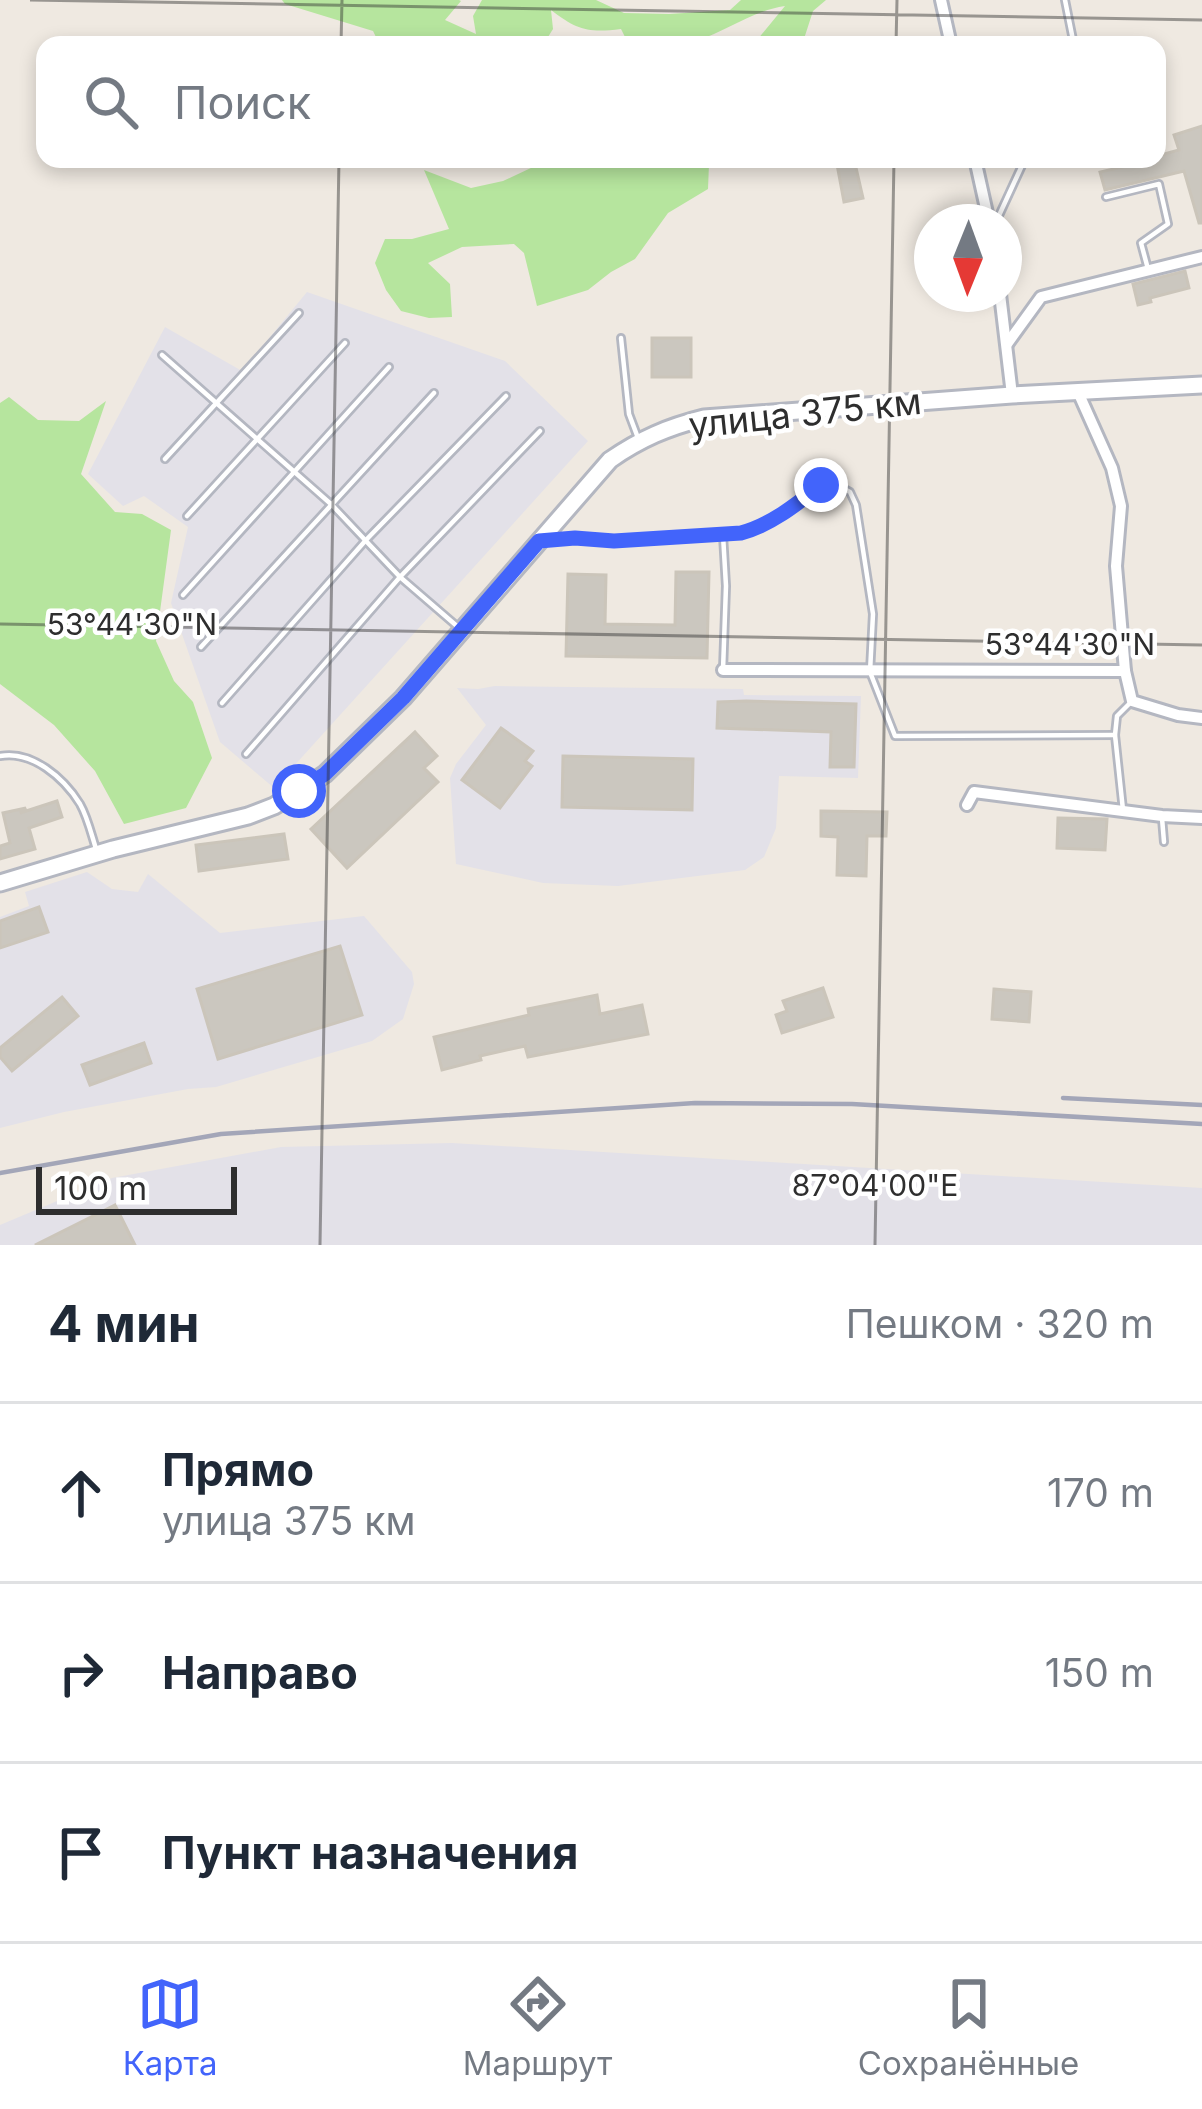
<!DOCTYPE html>
<html lang="ru">
<head>
<meta charset="utf-8">
<style>
	body { margin:0; font-family:Inter,sans-serif; background:#f6f6f7; color:#1f2937 }
	.compass { position:absolute; left:914px; top:204px; width:108px; height:108px; border-radius:50%; background:#fff; box-shadow:0 6px 18px #0003; rotate:181deg }
	.scale { position:absolute; left:36px; bottom:30px; width:201px; box-sizing:border-box; padding-left:12px; border:6px solid #2e2e2e; border-top:0; font-size:33px; line-height:42px; white-space:nowrap; color:#2e2e2e; -webkit-text-stroke:9px #fff; paint-order:stroke }
	.stop { position:absolute; width:36px; height:36px; margin:-27px; border:9px solid #4264fb; border-radius:50%; background:#fff }
	.stop.end { background:#4264fb; border-color:#fff; box-shadow:0 3px 12px #0008 }
	.list { margin:0; padding:0; list-style:none }
	h2 { display:flex; justify-content:space-between; align-items:center; height:156px; margin:0; padding:0 48px; font-size:51px }
	h2 small { font-size:39px; font-weight:400; color:#747a83 }
	.list li { display:grid; grid-template-columns:78px 1fr auto; gap:36px; align-items:center; box-sizing:border-box; height:180px; padding:0 48px; border-top:3px solid #e0e1e3 }
	.list b { display:block; font-size:45px; white-space:nowrap }
	.list p { margin:0; font-size:39px; white-space:nowrap; color:#747a83 }
	.list em { font-size:39px; font-style:normal; color:#747a83 }
	.icon { flex:none; width:66px; height:66px; fill:none; stroke:currentColor; stroke-width:2; stroke-linecap:round; stroke-linejoin:round }
	.map { position:relative; flex:none; width:1202px; height:1245px; overflow:hidden }
	.search { position:absolute; background:#fff; box-shadow:0 6px 18px #0003; left:36px; right:36px; top:36px; height:132px; display:flex; align-items:center; gap:30px; box-sizing:border-box; padding:0 42px; border-radius:24px; color:#747a83; font-size:45px }
	.sheet { height:696px; background:#fff }
	nav { display:flex; justify-content:space-around; align-items:center; box-sizing:border-box; height:168px; border-top:3px solid #e0e1e3; background:#fff; font-size:33px; color:#747a83 }
	nav a { display:grid; justify-items:center; gap:6px }
	nav .on { color:#4264fb }
	.map>svg:first-child { display:block }
	.industrial { fill:#e3e1e8 }
	.green { fill:#b6e59e }
	.building { fill:#cbc7bf; stroke:#cbc5ba; stroke-width:3 }
	.lines { fill:none; stroke-linecap:round; stroke-linejoin:round }
	.lane-casing { stroke:#b4b7c1; stroke-width:10 }
	.street-casing { stroke:#b4b7c1; stroke-width:16 }
	.secondary-casing { stroke:#b4b7c1; stroke-width:21 }
	.lane { stroke:#fff; stroke-width:4.5 }
	.street { stroke:#fff; stroke-width:10 }
	.secondary { stroke:#fff; stroke-width:15 }
	.rail { stroke:#a3a6b8; stroke-width:4.5 }
	.route { stroke:#4264fb; stroke-width:15 }
	.ticks { fill:none; stroke:#2e2e2e; stroke-width:3; stroke-opacity:0.45 }
	.labels { text-anchor:middle; stroke-width:9; stroke-linejoin:round; paint-order:stroke }
	.street-label { font-size:36px; fill:#2e2e2e; stroke:#fff }
	.ticks-label { font-size:30px; text-anchor:middle; fill:#2e2e2e; stroke:#fff; stroke-width:9; stroke-linejoin:round; paint-order:stroke }
</style>
</head>
<body>
<div class="map">
<svg width="1202" height="1245" viewBox="0 0 1202 1245">
	<rect width="100%" height="100%" fill="#efe9e1"/>
	<g class="industrial">
		<path d="M307 292 505 361 588 441 274 788 220 742 171 603 188 527 144 496 123 506 88 474 165 327 242 371Z"/>
		<path d="M495 686 743 689 744 695 861 696 858 778 779 776 776 828 764 857 745 870 618 886 543 883 456 864 450 778 456 764 486 725 457 688 478 689Z"/>
		<path d="M87 872 112 889 138 892 148 874 220 933 364 916 412 972 414 984 403 1019 372 1041 216 1087 188 1089 64 1112 0 1128V917L29 906 25 892Z"/>
		<path d="M452 1143 1202 1188V1245H0V1225L112 1178 281 1147Z"/>
	</g>
	<g class="green">
		<path d="M282 0H459L461 1 445 20 476 34 473 16 482 0H596L624 13 669 14 730 10 741 0H826L813 11 802 45H753L785 6C752 11 727 31 696 41 674 47 651 45 629 45L621 29C588 33 577 30 551 10L553 29 543 45H380L373 31 285 4Z"/>
		<path d="M550 159H712L709 164 708 189 668 213 635 259 611 272 588 290 537 306 524 253 514 244 462 247 428 263 450 284 452 317 429 318 401 311 386 290 375 263 385 239H412L449 229 424 170 471 188 503 181Z"/>
		<path d="M9 397 38 420 79 421 106 401 81 474 115 512 142 514 171 530 156 641 174 681 193 702 212 758 186 808 124 824 95 771 54 725 0 684V403Z"/>
	</g>
	<g class="building">
		<path d="M1202 126V223H1199L1184 171 1105 190 1100 172 1157 159V156L1179 150 1174 135Z"/>
		<path d="M836 159H854L863 198 844 202Z"/>
		<path d="M1185 271 1189 288 1150 298 1151 302 1138 305 1133 284Z"/>
		<rect x="652" y="338" width="39" height="39"/>
		<path d="M676 572H709L707 658 566 656 568 574 606 575 605 624 675 625Z"/>
		<path d="M746 701 856 704 854 767H830L831 732 717 728 718 702Z"/>
		<path d="M501 728 533 751 525 761 532 766 500 808 462 780Z"/>
		<path d="M415 732 437 756 424 768 438 782 347 868 311 829Z"/>
		<path d="M563 756 693 759 692 810 562 807Z"/>
		<path d="M57 801 62 817 29 828 35 849 0 859V846L10 843 3 813 26 808 20 813Z"/>
		<path d="M821 811 887 812 886 836H867L866 876 837 875 838 837 821 836Z"/>
		<path d="M1058 818 1107 819 1105 850 1057 848Z"/>
		<path d="M284 834 288 859 199 871 196 845Z"/>
		<path d="M39 907 48 932 0 948V921Z"/>
		<path d="M340 946 362 1015 218 1059 197 989Z"/>
		<path d="M823 988 833 1017 782 1033 776 1015 787 1011 783 1001Z"/>
		<path d="M994 989 1031 992 1029 1022 992 1019Z"/>
		<path d="M597 995 600 1014 642 1005 648 1034 528 1057 525 1046 480 1056 481 1060 442 1070 434 1037 529 1015 528 1009Z"/>
		<path d="M62 997 78 1016 12 1071 0 1057V1048Z"/>
		<path d="M144 1043 151 1063 90 1085 82 1065Z"/>
		<path d="M115 1205 135 1245H35Z"/>
	</g>
	<g class="lines">
		<g class="lane-casing">
			<g id="lane">
				<path d="M1065 0 1074 45"/>
				<path d="M1106 197 1159 184 1168 224 1141 243 1148 269"/>
				<path d="M996 222 1025 159"/>
				<path d="M621 338 629 414 638 438"/>
				<path d="M162 355 332 505 400 577 458 627"/>
				<path d="M165 459 299 313"/>
				<path d="M187 516 345 343"/>
				<path d="M723 535C752 532 773 520 797 504 808 496 817 486 831 482L850 492 856 505 873 614 870 672 895 736 1115 735"/>
				<path d="M546 540 575 538 614 541 723 535 726 586 723 670"/>
				<path d="M183 595 389 367"/>
				<path d="M201 647 434 393"/>
				<path d="M222 703 366 540 506 396"/>
				<path d="M246 754 400 577 540 431"/>
				<path d="M0 756C32 750 64 778 80 804 88 818 92 837 97 852"/>
				<path d="M1123 810 1115 735 1117 716 1131 702"/>
				<path d="M1162 818 1164 842"/>
			</g>
		</g>
		<g class="street-casing">
			<g id="street">
				<path d="M941 0 951 45"/>
				<path d="M975 159 989 222"/>
				<path d="M1000 294 1012 395"/>
				<path d="M1007 344 1041 297 1202 257"/>
				<path d="M1078 392 1112 468 1121 506 1116 566 1125 671"/>
				<path d="M723 670 1125 671 1132 701 1178 715 1202 718"/>
				<path d="M967 805 974 792 1162 816 1202 818"/>
			</g>
		</g>
		<g class="secondary-casing">
			<path id="secondary" d="M0 883 113 849 248 816 274 806 299 791 325 774 403 698 610 460C640 439 668 427 704 418L1012 395 1202 385"/>
		</g>
		<use href="#lane" class="lane"/>
		<use href="#street" class="street"/>
		<use href="#secondary" class="secondary"/>
		<g class="rail">
			<path d="M1063 1098 1202 1105"/>
			<path d="M0 1173 221 1134 695 1103 852 1104 1202 1124"/>
		</g>
	</g>
	<g class="lines">
		<path class="route" d="M299 791 325 774 403 698 539 541 575 538 614 541 741 533C771 525 797 504 821 485"/>
	</g>
	<path class="ticks" d="M30 0 1202 20M341 45 342 0M896 45 897 0M0 624 1202 645M320 1245 339 159M875 1245 894 159"/>
	<g class="labels">
		<g class="street-label">
			<text transform="translate(805 413) rotate(-6)" y="13">улица 375 км</text>
		</g>
	</g>
	<g class="ticks-label">
		<text x="132" y="635">53°44'30"N</text>
		<text x="1070" y="655">53°44'30"N</text>
		<text x="875" y="1196">87°04'00"E</text>
	</g>
</svg>
<svg class="compass" viewBox="-18 -18 36 36"><path d="M0-13l5 13h-10z" fill="#e53935"/><path d="M0 13l5-13h-10z" fill="#747a83"/></svg>
<div class="scale">100 m</div>
<div class="stop" style="left:299px;top:791px"></div>
<div class="stop end" style="left:821px;top:485px"></div>
<div class="search"><svg class="icon" aria-label="search" viewBox="0 0 24 24"><circle cx="10" cy="10" r="6"/><path d="M15 15l6 6"/></svg>Поиск</div>
</div>
<section class="sheet">
<h2>4 мин<small>Пешком · 320 m</small></h2>
<ul class="list">
<li><svg class="icon" aria-label="ahead" viewBox="0 0 24 24"><path d="M12 20V5M6 11l6-6 6 6"/></svg><div><b>Прямо</b><p>улица 375 км</p></div><em>170 m</em></li>
<li><svg class="icon" aria-label="right" viewBox="0 0 24 24"><path d="M7 20v-9h11M14 6l5 5-5 5"/></svg><div><b>Направо</b></div><em>150 m</em></li>
<li><svg class="icon" aria-label="arrive" viewBox="0 0 24 24"><path d="M6 21V4h12l-3 4 3 4H6"/></svg><div><b>Пункт назначения</b></div></li>
</ul>
</section>
<nav>
<a class="on"><svg class="icon" aria-label="map" viewBox="0 0 24 24"><path d="M3 6l6-2 6 2 6-2v14l-6 2-6-2-6 2zM9 4v14M15 6v14"/></svg>Карта</a>
<a><svg class="icon" aria-label="directions" viewBox="0 0 24 24"><path d="M12 3l9 9-9 9-9-9zM9 14v-3h6M13 9l2 2-2 2"/></svg>Маршрут</a>
<a><svg class="icon" aria-label="saved" viewBox="0 0 24 24"><path d="M7 4h10v16l-5-4-5 4z"/></svg>Сохранённые</a>
</nav>
</body>
</html>
